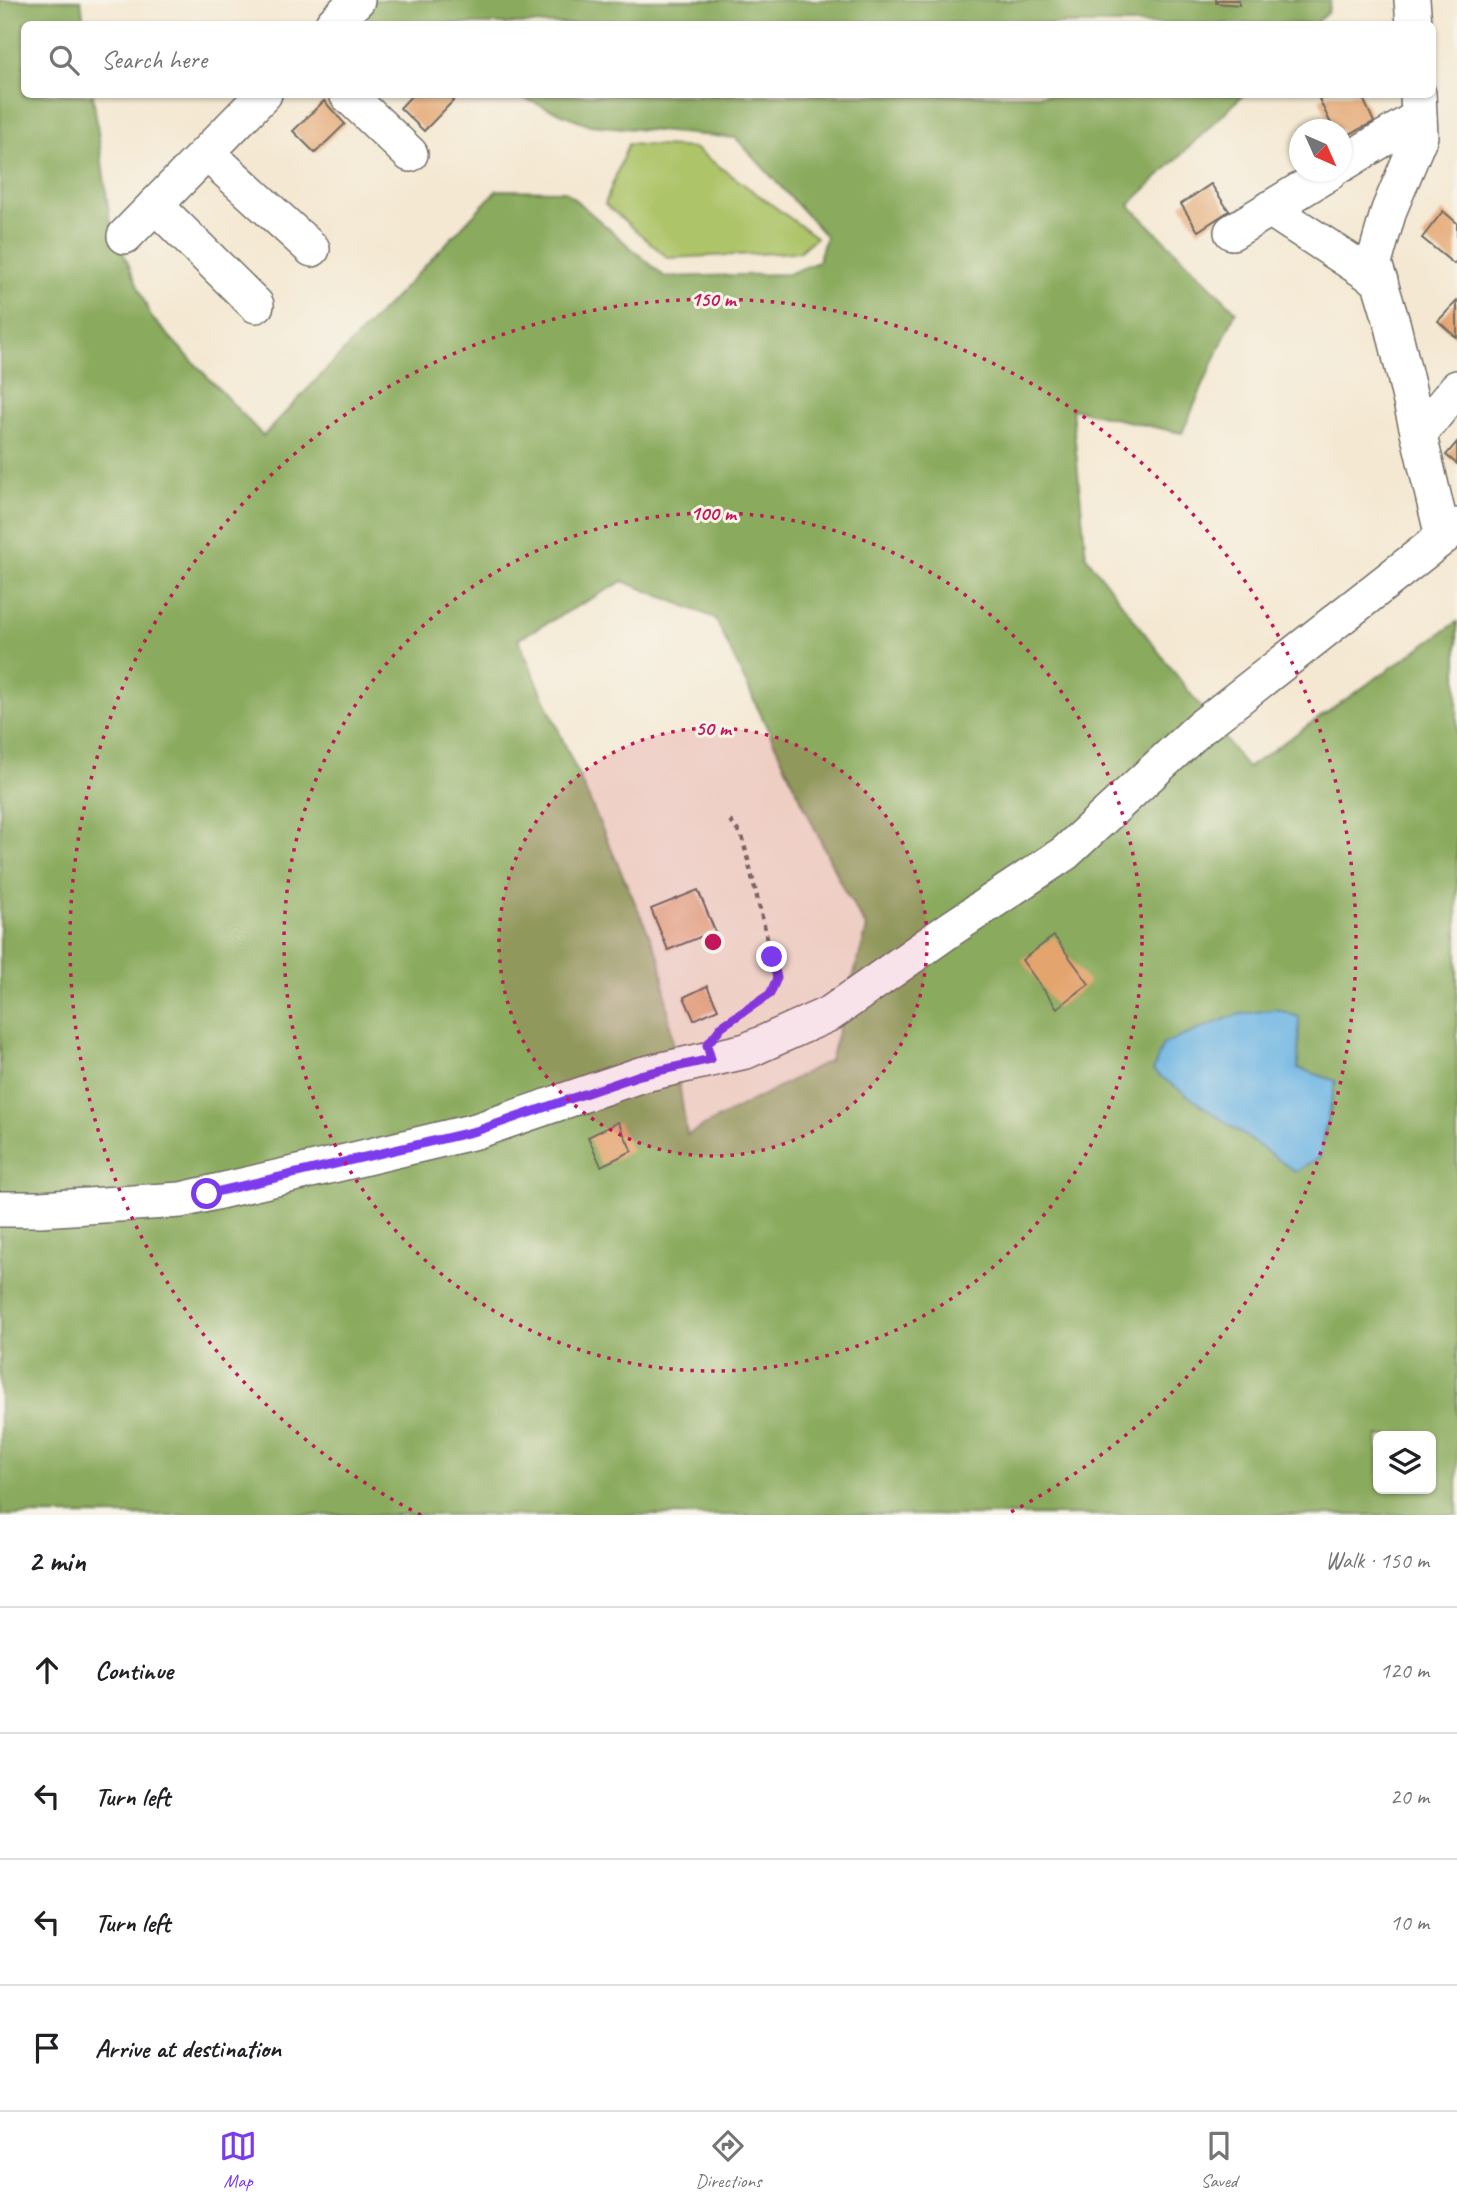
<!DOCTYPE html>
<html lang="en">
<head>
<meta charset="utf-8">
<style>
	body { margin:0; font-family:Caveat,sans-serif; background:#f2f2f2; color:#202124 }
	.controls { position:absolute; right:21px; bottom:21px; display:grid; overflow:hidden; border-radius:10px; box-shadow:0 2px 5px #0004 }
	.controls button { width:63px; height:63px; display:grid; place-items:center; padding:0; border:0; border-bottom:2px solid #e0e0e0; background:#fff; color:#202124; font:35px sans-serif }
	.compass { position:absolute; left:1289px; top:119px; width:63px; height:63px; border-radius:50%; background:#fff; box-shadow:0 2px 5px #0004; rotate:135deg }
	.stop { position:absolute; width:21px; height:21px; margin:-16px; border:5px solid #7c3aed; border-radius:50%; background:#fff }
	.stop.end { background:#7c3aed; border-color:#fff; box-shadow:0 2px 7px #0008 }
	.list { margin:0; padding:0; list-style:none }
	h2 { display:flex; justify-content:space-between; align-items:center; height:91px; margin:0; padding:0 28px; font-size:30px }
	h2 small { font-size:23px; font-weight:400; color:#757577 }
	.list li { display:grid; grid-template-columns:46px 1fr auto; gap:21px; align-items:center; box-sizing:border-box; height:126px; padding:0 28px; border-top:2px solid #e0e0e0 }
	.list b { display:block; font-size:26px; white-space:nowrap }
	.list em { font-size:23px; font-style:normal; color:#757577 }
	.icon { flex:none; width:38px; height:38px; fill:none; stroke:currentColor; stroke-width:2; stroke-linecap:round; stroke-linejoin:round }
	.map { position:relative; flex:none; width:1457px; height:1515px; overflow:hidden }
	.search { position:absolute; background:#fff; box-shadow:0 2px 5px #0004; left:21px; right:21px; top:21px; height:77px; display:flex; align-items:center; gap:18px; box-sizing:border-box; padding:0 24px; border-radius:10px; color:#757577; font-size:26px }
	.sheet { height:595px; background:#fff }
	nav { display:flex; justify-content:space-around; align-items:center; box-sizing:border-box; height:98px; border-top:2px solid #e0e0e0; background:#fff; font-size:19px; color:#757577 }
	nav a { display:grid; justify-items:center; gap:4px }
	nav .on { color:#7c3aed }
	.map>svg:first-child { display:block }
	.green { fill:#adc469; stroke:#6c784a; stroke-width:2 }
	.forest { fill:#8aaa5d; stroke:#5a6a44; stroke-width:2; fill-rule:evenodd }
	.water { fill:#6ab4e3; stroke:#4a7087; stroke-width:2 }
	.building { fill:#e4a46e }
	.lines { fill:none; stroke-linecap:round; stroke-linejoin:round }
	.street-casing { stroke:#716d65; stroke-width:38 }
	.path { stroke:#716d65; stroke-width:4.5; stroke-dasharray:5 5; stroke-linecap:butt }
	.street { stroke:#fff; stroke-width:35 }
	.route { stroke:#7c3aed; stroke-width:9 }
	.ring { fill:none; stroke:#c2185b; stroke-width:3.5; stroke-dasharray:3.5 7 }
	.centre { fill:#c2185b; stroke:#f7f3e8; stroke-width:3.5 }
	.ring-label { font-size:21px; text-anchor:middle; font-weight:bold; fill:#c2185b; stroke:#f7f3e8; stroke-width:6; stroke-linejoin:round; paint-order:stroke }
</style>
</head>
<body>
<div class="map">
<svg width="1457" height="1515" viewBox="0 0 1457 1515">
	<rect width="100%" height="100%" fill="#f7f3e8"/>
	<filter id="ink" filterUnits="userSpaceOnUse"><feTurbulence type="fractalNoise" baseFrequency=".0143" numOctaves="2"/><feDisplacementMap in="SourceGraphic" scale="14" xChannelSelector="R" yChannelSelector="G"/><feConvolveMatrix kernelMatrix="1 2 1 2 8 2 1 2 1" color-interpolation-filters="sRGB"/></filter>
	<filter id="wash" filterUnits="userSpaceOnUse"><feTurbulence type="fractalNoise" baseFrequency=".00686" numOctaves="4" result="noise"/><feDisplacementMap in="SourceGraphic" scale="28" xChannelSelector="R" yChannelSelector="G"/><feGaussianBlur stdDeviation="1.57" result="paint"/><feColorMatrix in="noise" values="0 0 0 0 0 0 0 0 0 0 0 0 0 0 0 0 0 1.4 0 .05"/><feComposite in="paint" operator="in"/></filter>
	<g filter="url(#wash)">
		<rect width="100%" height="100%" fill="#f4e8d2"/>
		<path class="green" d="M628 144 694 148 816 237 799 252 668 258 605 204Z"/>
		<g class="forest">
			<path d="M0 0H81L84 24H24V94L93 95 110 221 151 317 263 436 497 190 565 191 665 277 788 274 818 262 826 236 736 138 590 125 515 95H1243L1129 205 1236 311 1182 433 1072 409 1086 556 1247 768 1457 622V1515H0ZM623 581 715 618 844 890 867 928 830 1060 687 1135 660 959 518 639ZM1276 1009 1299 1018 1298 1068 1332 1105 1321 1146V1156ZM1378 1436H1431V1489H1378Z"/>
			<path d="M339 0H1331L1328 12 1315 24H377Z"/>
		</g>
		<path class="water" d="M1276 1009 1299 1017 1298 1068 1336 1081 1321 1146V1156L1296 1172 1153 1071 1163 1044 1236 1015Z"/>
		<g id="blocks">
			<g class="building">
				<path d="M1216 0H1239V5L1216 3Z"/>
				<path d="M413 94H448L454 100 424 131 400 108Z"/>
				<path d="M1329 94H1361L1374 122 1342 138V130H1334L1319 99Z"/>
				<path d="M324 101 345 124 315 153 293 131Z"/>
				<path d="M1211 184 1229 211 1198 231 1181 204Z"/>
				<path d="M1443 211 1457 223V260L1454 264 1422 238Z"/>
				<path d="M1457 301V338L1438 321Z"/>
				<path d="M1457 442V464L1446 455Z"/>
				<path d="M698 890 715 931 668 950 651 909Z"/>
				<path d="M1054 936 1089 984 1057 1008 1022 960Z"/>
				<path d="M707 986 718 1009 694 1020 684 997Z"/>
				<path d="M618 1122 632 1151 601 1166 588 1137Z"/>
			</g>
		</g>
	</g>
	<g filter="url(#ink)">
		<use href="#blocks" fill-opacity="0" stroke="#716d65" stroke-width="2"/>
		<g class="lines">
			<g class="street-casing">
				<g id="street">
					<path d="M1412 0 1414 24"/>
					<path d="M333 24 357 0"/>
					<path d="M347 94 410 154"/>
					<path d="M1418 94 1420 136 1389 210 1374 263 1393 326 1443 537"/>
					<path d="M207 153 312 249"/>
					<path d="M1342 164 1419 117"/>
					<path d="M155 205 256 305"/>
					<path d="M1270 209 1380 281"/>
					<path d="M1232 232 1330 172"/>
					<path d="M125 236 264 94"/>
					<path d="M1419 434 1457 388"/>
					<path d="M0 1209H40L181 1200 333 1165 476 1131 640 1075 746 1051 831 1013 952 928 1065 853 1200 728 1457 526"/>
				</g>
			</g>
			<path class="path" d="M730 821 742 836 777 978 770 994 731 1020"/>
			<use href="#street" class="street"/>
		</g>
	</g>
	<g class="lines" filter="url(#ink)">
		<path class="route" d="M207 1194 476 1131 640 1075 711 1059 707 1045 722 1026 770 994 777 978 772 957"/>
	</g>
	<circle cx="713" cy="942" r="214" fill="#c2185b" fill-opacity=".12"/>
	<g class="ring">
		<circle cx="713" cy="942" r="214"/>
		<circle cx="713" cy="942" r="429"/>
		<path d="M421 1515A643 643 0 1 1 1005 1515"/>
	</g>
	<circle cx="713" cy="942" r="10" class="centre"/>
	<g class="ring-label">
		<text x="713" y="306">150 m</text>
		<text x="713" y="520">100 m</text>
		<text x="713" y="735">50 m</text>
	</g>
</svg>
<div class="controls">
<button><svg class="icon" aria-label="layers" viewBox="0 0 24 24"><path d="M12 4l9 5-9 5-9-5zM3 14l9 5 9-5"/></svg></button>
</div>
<svg class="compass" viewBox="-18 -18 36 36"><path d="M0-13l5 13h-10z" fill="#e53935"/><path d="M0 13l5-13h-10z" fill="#757577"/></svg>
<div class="stop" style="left:207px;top:1194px"></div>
<div class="stop end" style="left:772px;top:957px"></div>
<div class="search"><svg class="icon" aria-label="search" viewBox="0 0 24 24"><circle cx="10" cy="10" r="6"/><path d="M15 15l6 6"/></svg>Search here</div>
</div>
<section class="sheet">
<h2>2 min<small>Walk · 150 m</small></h2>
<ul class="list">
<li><svg class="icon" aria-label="ahead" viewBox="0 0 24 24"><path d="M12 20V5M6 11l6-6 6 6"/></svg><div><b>Continue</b></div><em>120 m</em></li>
<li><svg class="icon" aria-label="left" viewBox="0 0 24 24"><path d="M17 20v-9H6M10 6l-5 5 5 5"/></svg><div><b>Turn left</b></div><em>20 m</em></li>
<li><svg class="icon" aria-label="left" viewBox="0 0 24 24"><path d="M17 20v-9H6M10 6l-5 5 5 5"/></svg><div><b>Turn left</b></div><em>10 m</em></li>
<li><svg class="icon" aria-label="arrive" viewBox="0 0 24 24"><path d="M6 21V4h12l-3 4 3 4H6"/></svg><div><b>Arrive at destination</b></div></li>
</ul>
</section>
<nav>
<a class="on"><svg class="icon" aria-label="map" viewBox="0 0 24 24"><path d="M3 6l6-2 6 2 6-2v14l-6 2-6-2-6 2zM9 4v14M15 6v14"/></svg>Map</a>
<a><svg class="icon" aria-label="directions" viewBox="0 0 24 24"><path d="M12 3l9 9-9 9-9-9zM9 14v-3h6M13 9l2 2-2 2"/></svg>Directions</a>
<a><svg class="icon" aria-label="saved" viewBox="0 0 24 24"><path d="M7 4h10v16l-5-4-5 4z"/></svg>Saved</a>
</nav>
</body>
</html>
